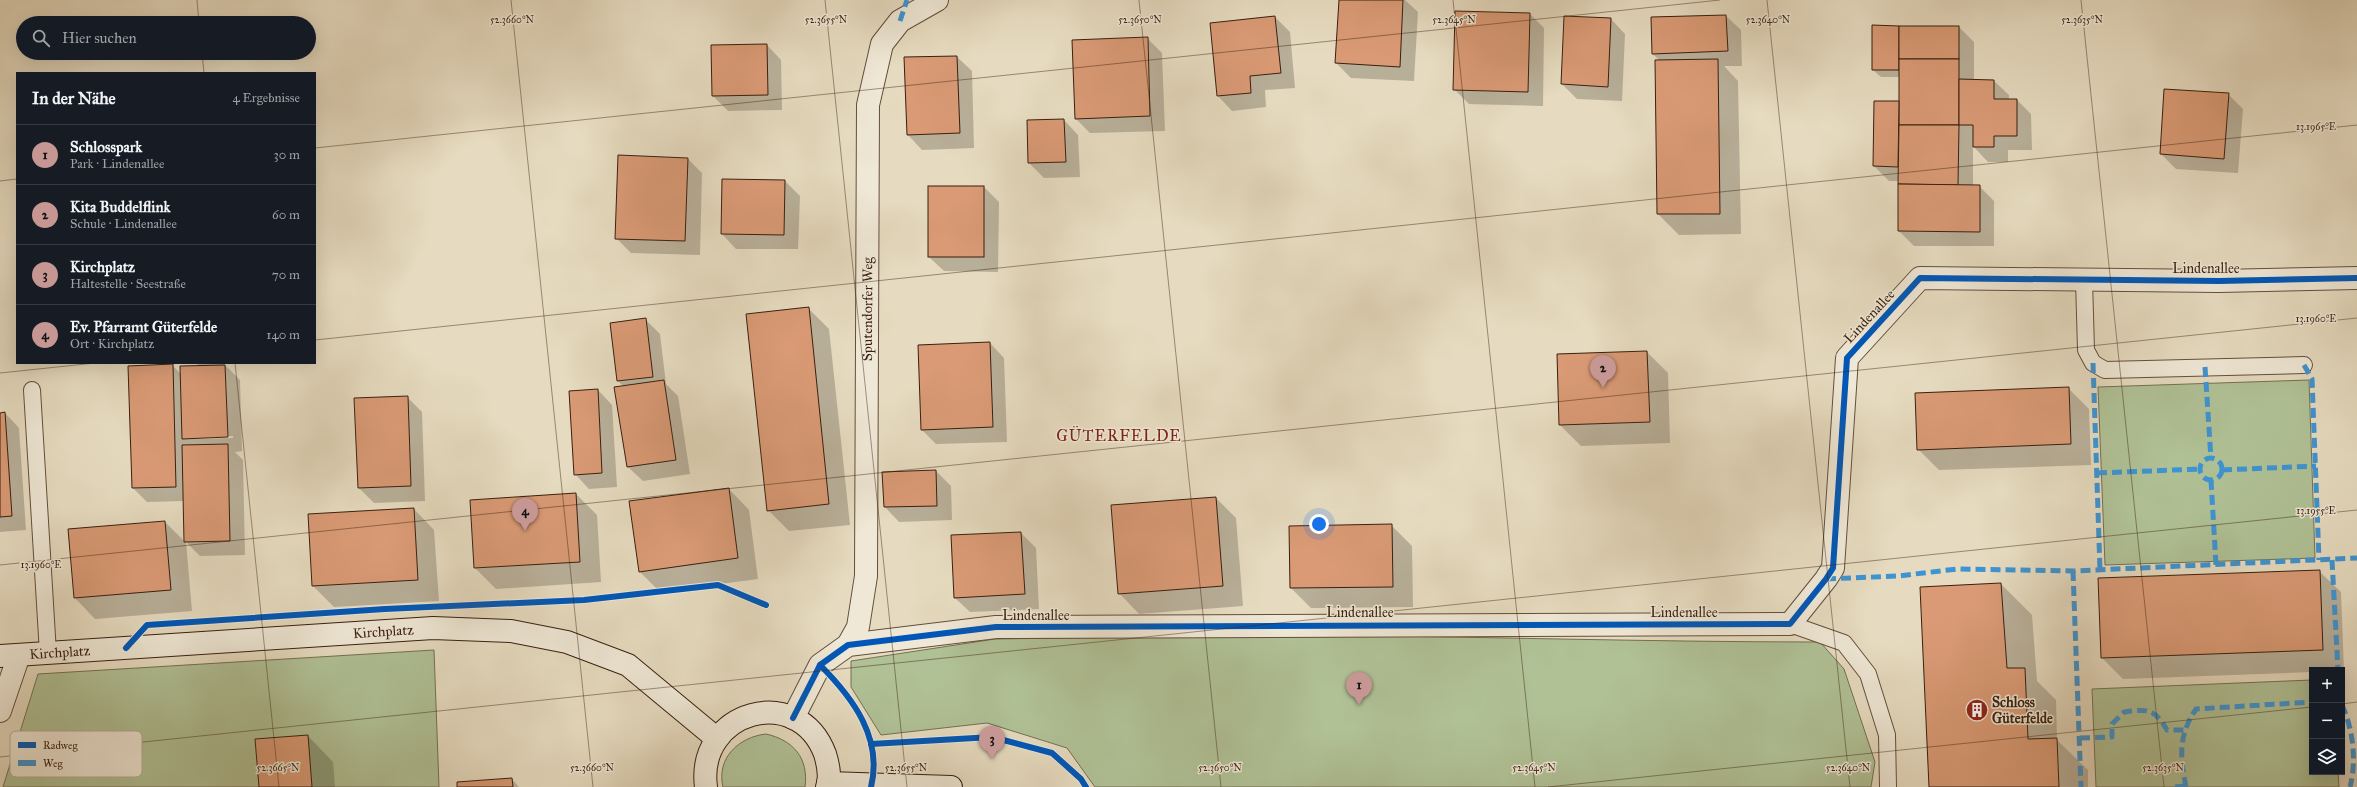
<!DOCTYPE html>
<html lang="de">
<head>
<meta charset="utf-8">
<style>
	body { margin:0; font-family:"IM FELL Great Primer",serif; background:#242831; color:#f1f3f6 }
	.controls { position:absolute; right:12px; bottom:12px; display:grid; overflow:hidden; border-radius:0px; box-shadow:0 4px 16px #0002 }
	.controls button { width:36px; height:36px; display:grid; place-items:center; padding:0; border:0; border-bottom:1px solid #363941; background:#171b24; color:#f1f3f6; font:20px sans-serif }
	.you { position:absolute; left:1319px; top:524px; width:14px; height:14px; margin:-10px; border:3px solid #fff; border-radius:50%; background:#1a73e8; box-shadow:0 0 0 6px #1a73e833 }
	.badge { display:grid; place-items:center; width:26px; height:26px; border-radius:50%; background:#c59692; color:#111; font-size:13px; font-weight:700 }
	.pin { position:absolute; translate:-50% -33px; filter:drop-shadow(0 1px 2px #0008) }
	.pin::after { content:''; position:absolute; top:21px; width:14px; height:12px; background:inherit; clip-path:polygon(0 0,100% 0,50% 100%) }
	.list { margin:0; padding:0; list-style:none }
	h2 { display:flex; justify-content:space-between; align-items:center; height:52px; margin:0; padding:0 16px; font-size:17px }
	h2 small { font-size:13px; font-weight:400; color:#9ea1a6 }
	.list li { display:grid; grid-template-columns:26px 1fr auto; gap:12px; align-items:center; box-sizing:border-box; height:60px; padding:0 16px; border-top:1px solid #363941 }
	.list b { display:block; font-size:15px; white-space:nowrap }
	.list p { margin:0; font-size:13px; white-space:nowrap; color:#9ea1a6 }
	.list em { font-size:13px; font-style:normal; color:#9ea1a6 }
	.icon { flex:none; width:22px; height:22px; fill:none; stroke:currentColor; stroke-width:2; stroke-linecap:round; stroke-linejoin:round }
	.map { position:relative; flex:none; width:2357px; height:787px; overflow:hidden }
	.search { position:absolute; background:#171b24; box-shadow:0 4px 16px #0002; left:16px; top:16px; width:300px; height:44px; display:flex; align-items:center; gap:10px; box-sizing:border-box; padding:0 14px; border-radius:22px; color:#9ea1a6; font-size:15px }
	.panel { position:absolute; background:#171b24; box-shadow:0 4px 16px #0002; left:16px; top:72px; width:300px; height:292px; border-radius:0px }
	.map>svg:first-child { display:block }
	.green { fill:#b0c196; stroke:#747052 }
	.shadow { fill:#0003; fill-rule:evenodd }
	.building { fill:#d99a75; stroke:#391f0f }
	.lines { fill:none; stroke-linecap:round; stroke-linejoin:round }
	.lane-casing { stroke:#644e3b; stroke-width:18 }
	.street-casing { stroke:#644e3b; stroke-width:24 }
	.secondary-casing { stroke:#391f0f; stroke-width:24 }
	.lane { stroke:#efe8d6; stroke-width:16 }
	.street { stroke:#efe8d6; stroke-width:22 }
	.secondary { stroke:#efe8d6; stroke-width:22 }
	.quiet { stroke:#3e94d2; stroke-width:5; stroke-dasharray:10 5; stroke-linecap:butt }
	.cycleway-casing { stroke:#efe8d6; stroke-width:8 }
	.cycleway { stroke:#0057b8; stroke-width:6 }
	.ticks { fill:none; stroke:#391f0f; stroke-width:1; stroke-opacity:0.45 }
	.labels { text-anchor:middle; stroke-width:3; stroke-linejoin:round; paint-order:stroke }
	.street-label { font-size:14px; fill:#391f0f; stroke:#efe8d6 }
	.poi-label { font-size:14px; font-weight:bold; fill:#391f0f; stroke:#efe8d6; text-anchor:start }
	.quarter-label { font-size:16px; letter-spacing:1px; fill:#7a1f14; stroke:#efe8d6 }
	.key { fill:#efe8d6; stroke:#b8ac9a; stroke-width:1 }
	.key-label { font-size:11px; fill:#391f0f }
	.ticks-label { font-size:10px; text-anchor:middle; fill:#391f0f; stroke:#efe8d6; stroke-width:3; stroke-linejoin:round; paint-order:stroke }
</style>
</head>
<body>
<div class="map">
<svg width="2357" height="787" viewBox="0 0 2357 787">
	<rect width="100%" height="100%" fill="#e6dbc0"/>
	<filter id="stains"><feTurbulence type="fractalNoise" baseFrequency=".005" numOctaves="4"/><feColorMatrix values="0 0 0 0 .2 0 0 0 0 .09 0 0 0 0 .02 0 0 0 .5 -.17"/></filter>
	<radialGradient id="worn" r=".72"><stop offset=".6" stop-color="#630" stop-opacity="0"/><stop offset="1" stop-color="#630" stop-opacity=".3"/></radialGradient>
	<g class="green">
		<path d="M2309 380 2315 558 2105 565 2098 387Z"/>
		<path d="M1287 635C1465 636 1642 642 1820 642L1844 669 1875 762 1871 787H1095L1067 748 987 723 881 735 851 687V661L995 639Z"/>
		<path d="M434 650 439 787H3L38 674Z"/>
		<path d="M2312 680V772H2338L2339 787H2096L2092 689Z"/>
		<path d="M766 734C793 740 809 758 805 787H723C716 758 739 737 766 734Z"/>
	</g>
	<g class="shadow">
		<path d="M1340 0H1405L1418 12 1414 81 1351 78 1336 63Z"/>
		<path d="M1530 14 1544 28 1543 106 1469 104 1454 89Z"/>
		<path d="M1726 16 1741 30 1742 66H1724L1738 81 1741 234 1679 235 1658 214 1660 61 1653 54Z"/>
		<path d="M1275 17 1290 32 1295 88 1265 90 1266 107 1232 111 1218 96Z"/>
		<path d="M1611 19 1625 34 1622 101 1577 99 1562 84Z"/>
		<path d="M1959 27 1974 42V80L1994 81 2009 95V100H2017L2031 114 2032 150H2008V162H1988L1973 146V186H1979L1994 201V246H1914L1899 231V181H1889L1874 166 1875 102H1900V77H1881L1873 70Z"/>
		<path d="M1147 38 1162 53 1165 131 1090 133 1076 119Z"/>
		<path d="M767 45 781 60 782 110 728 111 713 96Z"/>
		<path d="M957 57 972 71 974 148 922 150 908 135 905 58Z"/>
		<path d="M2228 94 2243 109 2238 173 2176 169 2161 154Z"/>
		<path d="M1064 120 1078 135 1080 177 1044 178 1029 163Z"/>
		<path d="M688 159 702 173 700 255 631 253 616 238Z"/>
		<path d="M785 181 800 196 798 249H736L722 234Z"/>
		<path d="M984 187 999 202 998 272 944 271 929 257Z"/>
		<path d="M808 308 829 329 850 525 789 531 768 510Z"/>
		<path d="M645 319 660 334 666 384 678 396 690 474 643 481 628 467 624 387 618 381Z"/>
		<path d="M990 343 1004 358 1007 442 936 444 922 430Z"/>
		<path d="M1647 352 1668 373 1670 443 1581 446 1560 425Z"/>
		<path d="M196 363H256L224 364 240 380 242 451 235 452 243 460 245 555 200 556 186 542 192 611 95 619 75 598 165 522 185 542 184 501 147 502 133 488 172 365 181 374 200 367ZM233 436V438L196 439V437Z"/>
		<path d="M2068 388 2089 409 2091 465 1939 470 1918 449Z"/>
		<path d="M598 390 612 405 617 487 589 489 575 474Z"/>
		<path d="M407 397 422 412 425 501 374 503 359 488 355 399Z"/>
		<path d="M5 413 19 428 26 530 0 532V414Z"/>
		<path d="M936 471 951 486 952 520 899 522 885 507Z"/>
		<path d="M729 489 749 510 758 579 660 592 639 571Z"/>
		<path d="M576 494 597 515 601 582 496 589 475 568 471 501Z"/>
		<path d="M1216 498 1236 518 1243 606 1139 614 1119 593Z"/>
		<path d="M414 509 434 530 439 601 334 607 313 586Z"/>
		<path d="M1391 525 1412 546 1413 607 1311 608 1291 588Z"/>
		<path d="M1021 533 1036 548 1039 609 970 612 955 598Z"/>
		<path d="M2320 572 2341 592 2344 671 2312 670V672L2123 679 2102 658Z"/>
		<path d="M2001 584 2032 615 2037 681 2056 700 2057 740 2088 770V787H1929Z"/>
		<path d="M308 736 333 762 335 787H260Z"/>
		<path d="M512 779 519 787H458Z"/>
	</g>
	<g class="building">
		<path d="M1339 0H1403L1400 67 1335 63Z"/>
		<path d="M1455 11 1530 13 1528 92 1453 90Z"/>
		<path d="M1726 15 1728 51 1652 54 1651 17Z"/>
		<path d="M1275 16 1281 73 1250 76 1251 93 1217 96 1210 23Z"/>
		<path d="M1564 16 1611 18 1608 87 1561 84Z"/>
		<path d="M1872 25 1899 26V70H1872Z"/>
		<rect x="1899" y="26" width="60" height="33"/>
		<path d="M1148 37 1150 116 1075 119 1072 40Z"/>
		<path d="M767 44 768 95 712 96 711 45Z"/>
		<path d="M957 56 960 133 907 135 904 57Z"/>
		<path d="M1718 59 1720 214H1657L1655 60Z"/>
		<rect x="1899" y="59" width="60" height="66"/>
		<path d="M1959 79 1994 80V99H2017V136H1994V147H1973V125H1959Z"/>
		<path d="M2164 89 2229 93 2224 159 2160 154Z"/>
		<path d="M1874 101H1899L1898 167 1873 166Z"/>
		<path d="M1064 119 1066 162 1028 163 1027 120Z"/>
		<path d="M1899 125H1959L1958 185 1898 184Z"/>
		<path d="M618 155 688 158 685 241 615 239Z"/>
		<path d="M722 179 785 180 784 235 721 234Z"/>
		<path d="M1898 184 1980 185V232L1898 231Z"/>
		<rect x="928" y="186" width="56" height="71"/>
		<path d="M809 307 829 504 767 511 746 314Z"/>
		<path d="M646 318 653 377 617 381 610 323Z"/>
		<path d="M990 342 993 427 921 430 918 345Z"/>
		<path d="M1647 351 1650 422 1559 425 1557 354Z"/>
		<path d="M173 364 176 487 132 488 128 366Z"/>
		<path d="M225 365 228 437 182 439 180 366Z"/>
		<path d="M664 380 676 460 627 467 614 387Z"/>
		<path d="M2069 387 2071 444 1917 450 1915 393Z"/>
		<path d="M598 389 602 473 574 475 569 391Z"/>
		<path d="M408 396 411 486 358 488 354 398Z"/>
		<path d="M5 412 12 516 0 517V413Z"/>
		<path d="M228 444 230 541 184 542 182 445Z"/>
		<path d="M936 470 937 506 884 507 882 472Z"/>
		<path d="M729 488 738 558 639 572 629 501Z"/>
		<path d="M576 493 580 562 474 568 470 500Z"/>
		<path d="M1216 497 1223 586 1118 594 1111 505Z"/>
		<path d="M414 508 418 580 312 586 308 514Z"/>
		<path d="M165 521 171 590 74 598 68 529Z"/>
		<path d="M1392 524 1393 587 1290 588 1289 526Z"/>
		<path d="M1021 532 1025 594 954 598 951 535Z"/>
		<path d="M2320 570 2323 650 2101 658 2098 578Z"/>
		<path d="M2001 583 2007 668H2025L2028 739 2057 738 2059 787H1929L1920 587Z"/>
		<path d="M308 735 312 787H259L255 739Z"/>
		<path d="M512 778 513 787H457V782Z"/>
	</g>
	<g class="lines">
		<g class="lane-casing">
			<g id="lane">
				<path d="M2084 280 2086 350 2093 363 2105 370 2304 365"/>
				<path d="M32 390 48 653"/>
				<path d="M1790 624 1844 643 1868 674 1887 735 1888 787"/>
			</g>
		</g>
		<g class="street-casing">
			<g id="street">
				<path id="s1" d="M848 645 858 627 866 576 868 105 882 44 900 21 937 0"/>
				<path d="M0 711 19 655"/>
				<path d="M793 718 820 665 848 645 996 627 1790 624 1826 579 1833 568 1847 358 1920 278 2219 281 2357 278"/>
			</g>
		</g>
		<g class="secondary-casing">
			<g id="secondary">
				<path id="s2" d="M0 656 433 628 511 631 567 642 628 665 716 738"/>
				<path d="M828 783 951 787"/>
				<path d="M706 787C696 711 798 682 825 754 828 764 831 776 827 787"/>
			</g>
		</g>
		<use href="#lane" class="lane"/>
		<use href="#street" class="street"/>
		<use href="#secondary" class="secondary"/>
		<g class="quiet">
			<path d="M900 21 907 0"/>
			<path d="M2093 363 2100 570"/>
			<path d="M2304 365 2312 379 2319 560"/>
			<path d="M2205 367 2211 459"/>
			<circle cx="2211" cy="469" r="11"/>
			<path d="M2222 470 2316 466"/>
			<path d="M2097 473 2201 469"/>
			<path d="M2211 480 2216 565"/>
			<path d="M2332 560 2338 670"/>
			<path d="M2073 571 2081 787"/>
			<path d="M1826 579 1898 576 1957 569 2073 571 2357 558"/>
			<path d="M2342 705C2353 729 2357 761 2350 787"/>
			<path d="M2080 738 2112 737V724L2124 712C2148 709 2154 708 2167 730H2184"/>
			<path d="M2175 787 2185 786"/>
			<path d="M2186 787C2180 756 2178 736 2196 709L2312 702"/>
		</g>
		<g class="cycleway-casing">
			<g id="cycleway">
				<path d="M126 648 147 625 385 609 584 600 718 585 766 605"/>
				<path d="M820 665C853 698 883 738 871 787"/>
				<path d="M793 718 820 665 848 645 996 627 1790 624 1826 579 1833 568 1847 358 1920 278 2219 281 2357 278"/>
				<path d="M871 744 992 737 1052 753 1081 779 1086 787"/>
			</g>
		</g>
		<use href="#cycleway" class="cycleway"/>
	</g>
	<path class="ticks" d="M197 0 199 23M511 0 593 787M825 0 907 787M1139 0 1221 787M1453 0 1535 787M1767 0 1850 787M2081 0 2164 787M202 53 204 73M315 148 1720 0M0 181 17 179M315 340 2357 125M235 363 279 787M0 373 95 363M0 565 2357 318M2342 704 2357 702M0 757 2357 510M1548 787 2312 707"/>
	<defs>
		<g id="building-disc" transform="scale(1.15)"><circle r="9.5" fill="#8f2418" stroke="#efe8d6"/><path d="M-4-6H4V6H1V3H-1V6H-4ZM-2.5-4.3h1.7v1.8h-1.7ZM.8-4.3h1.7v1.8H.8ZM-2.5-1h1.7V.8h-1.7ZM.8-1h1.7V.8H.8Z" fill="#fff"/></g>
	</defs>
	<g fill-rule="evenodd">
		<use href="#building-disc" x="1977" y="710"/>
	</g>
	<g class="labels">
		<g class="street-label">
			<text x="2206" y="273">Lindenallee</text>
			<text dy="5" stroke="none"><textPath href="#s1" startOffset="339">Sputendorfer Weg</textPath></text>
			<text transform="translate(1869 316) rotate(-47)" y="5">Lindenallee</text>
			<text x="1360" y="617">Lindenallee</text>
			<text x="1684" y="617">Lindenallee</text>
			<text x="1036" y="620">Lindenallee</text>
			<text dy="5" stroke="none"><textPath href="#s2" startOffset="384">Kirchplatz</textPath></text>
			<text dy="5" stroke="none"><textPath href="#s2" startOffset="60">Kirchplatz</textPath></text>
		</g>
		<g class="poi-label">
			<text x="1992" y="707">Schloss<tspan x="1992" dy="16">Güterfelde</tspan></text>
		</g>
		<g class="quarter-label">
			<text x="1119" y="441">GÜTERFELDE</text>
		</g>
	</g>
	<rect x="10" y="731" width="132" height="46" rx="6" class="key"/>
	<rect x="18" y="742" width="18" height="6" fill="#0057b8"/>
	<rect x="18" y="760" width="18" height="6" fill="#3e94d2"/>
	<g class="key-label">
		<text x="43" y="749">Radweg</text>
		<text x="43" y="767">Weg</text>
	</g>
	<g class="ticks-label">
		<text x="512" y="23">52.3660°N</text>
		<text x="826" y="23">52.3655°N</text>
		<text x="1140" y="23">52.3650°N</text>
		<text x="1454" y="23">52.3645°N</text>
		<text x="1768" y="23">52.3640°N</text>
		<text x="2082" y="23">52.3635°N</text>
		<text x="2316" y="130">13.1965°E</text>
		<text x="2316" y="322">13.1960°E</text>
		<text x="2316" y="514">13.1955°E</text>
		<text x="41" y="568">13.1960°E</text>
		<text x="278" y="771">52.3665°N</text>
		<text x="592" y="771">52.3660°N</text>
		<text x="906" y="771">52.3655°N</text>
		<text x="1220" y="771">52.3650°N</text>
		<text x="1534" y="771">52.3645°N</text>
		<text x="1848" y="771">52.3640°N</text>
		<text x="2163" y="771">52.3635°N</text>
	</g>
	<rect width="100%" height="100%" filter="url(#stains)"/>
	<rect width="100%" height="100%" fill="url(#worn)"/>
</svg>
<div class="controls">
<button>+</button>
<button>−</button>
<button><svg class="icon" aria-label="layers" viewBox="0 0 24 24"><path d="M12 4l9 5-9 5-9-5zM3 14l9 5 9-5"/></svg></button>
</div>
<div class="you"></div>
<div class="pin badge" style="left:1359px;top:705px">1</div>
<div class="pin badge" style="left:1603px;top:388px">2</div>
<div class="pin badge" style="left:992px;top:759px">3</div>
<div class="pin badge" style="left:525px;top:531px">4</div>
<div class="search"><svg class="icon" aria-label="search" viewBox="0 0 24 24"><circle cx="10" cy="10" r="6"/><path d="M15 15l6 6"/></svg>Hier suchen</div>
<section class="panel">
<h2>In der Nähe<small>4 Ergebnisse</small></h2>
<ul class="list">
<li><span class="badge">1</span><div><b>Schlosspark</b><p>Park · Lindenallee</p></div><em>30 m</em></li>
<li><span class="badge">2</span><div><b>Kita Buddelflink</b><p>Schule · Lindenallee</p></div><em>60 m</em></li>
<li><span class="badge">3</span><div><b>Kirchplatz</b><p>Haltestelle · Seestraße</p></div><em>70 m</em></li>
<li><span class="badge">4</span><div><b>Ev. Pfarramt Güterfelde</b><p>Ort · Kirchplatz</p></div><em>140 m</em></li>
</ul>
</section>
</div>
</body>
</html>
